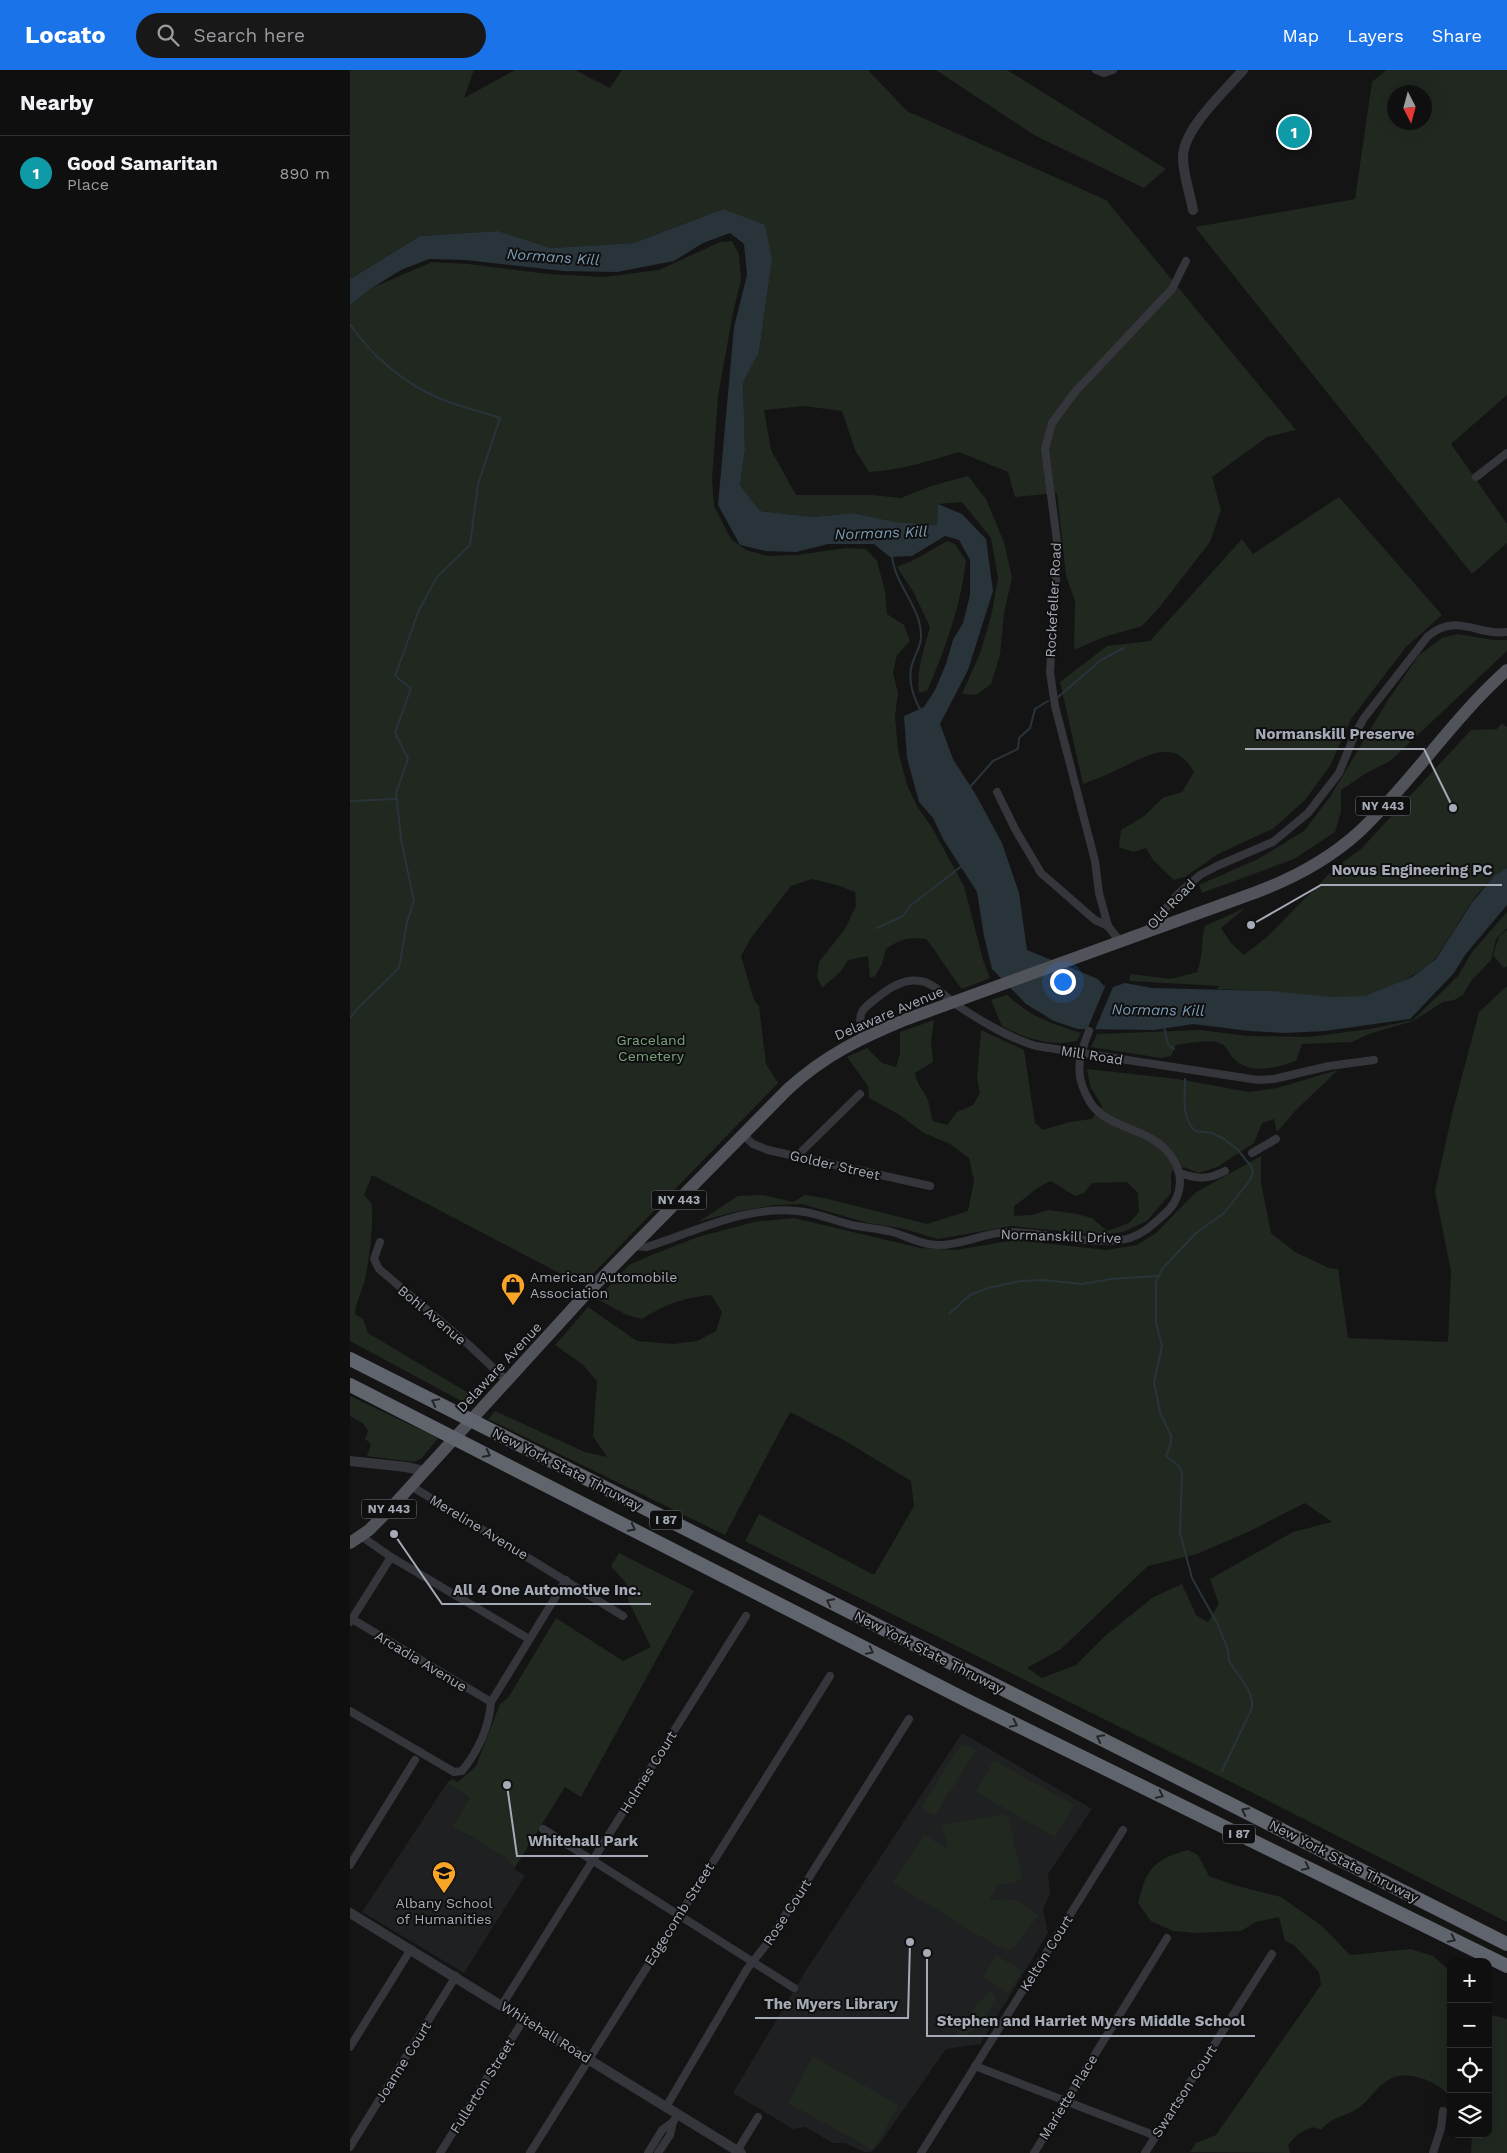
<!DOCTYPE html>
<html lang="en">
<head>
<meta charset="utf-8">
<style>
	body { margin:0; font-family:"Work Sans",sans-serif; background:#181819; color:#f1f3f6 }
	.controls { position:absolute; right:15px; bottom:15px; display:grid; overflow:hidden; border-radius:10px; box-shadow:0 5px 20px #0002 }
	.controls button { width:45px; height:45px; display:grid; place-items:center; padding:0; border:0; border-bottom:1px solid #2f2f30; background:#0f0f10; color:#f1f3f6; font:25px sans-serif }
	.compass { position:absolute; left:1037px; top:15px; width:45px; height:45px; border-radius:50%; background:#0f0f10; box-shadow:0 5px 20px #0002; rotate:174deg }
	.you { position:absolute; left:712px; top:911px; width:18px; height:18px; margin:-12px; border:4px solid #fff; border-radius:50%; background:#1a73e8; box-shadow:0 0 0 8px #1a73e833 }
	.badge { display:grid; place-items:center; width:32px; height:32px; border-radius:50%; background:#1a73e8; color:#fff; font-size:16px; font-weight:700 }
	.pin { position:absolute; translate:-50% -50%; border:2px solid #fff; box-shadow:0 1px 5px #0006 }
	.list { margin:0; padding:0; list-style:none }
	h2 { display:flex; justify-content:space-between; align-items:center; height:65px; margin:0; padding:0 20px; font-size:21px }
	h2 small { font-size:16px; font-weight:400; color:#9b9c9f }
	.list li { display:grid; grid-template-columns:32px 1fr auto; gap:15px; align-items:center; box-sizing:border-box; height:75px; padding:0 20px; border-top:1px solid #2f2f30 }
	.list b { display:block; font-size:19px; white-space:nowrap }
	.list p { margin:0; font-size:16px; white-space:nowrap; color:#9b9c9f }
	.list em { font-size:16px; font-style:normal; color:#9b9c9f }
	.icon { flex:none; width:28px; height:28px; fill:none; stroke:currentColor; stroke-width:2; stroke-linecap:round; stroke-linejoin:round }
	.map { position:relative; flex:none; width:1157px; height:2083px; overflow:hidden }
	header { display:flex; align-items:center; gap:30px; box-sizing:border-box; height:70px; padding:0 25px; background:#1a73e8; color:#fff }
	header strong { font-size:24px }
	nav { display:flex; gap:28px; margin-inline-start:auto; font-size:18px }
	.search { width:350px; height:45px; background:#181819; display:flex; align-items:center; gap:12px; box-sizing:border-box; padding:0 18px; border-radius:28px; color:#9b9c9f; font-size:19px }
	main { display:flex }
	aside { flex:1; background:#0f0f10 }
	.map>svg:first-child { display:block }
	.built { fill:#1f2022 }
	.green { fill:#202820; fill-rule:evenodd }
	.water { fill:#29333a }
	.pier { fill:#141415 }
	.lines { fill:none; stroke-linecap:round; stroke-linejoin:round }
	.stream { stroke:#29333a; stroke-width:2 }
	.minor { stroke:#34363b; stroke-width:8 }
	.tertiary { stroke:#34363b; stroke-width:10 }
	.primary { stroke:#50535a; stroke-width:12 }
	.motorway { stroke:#60646c; stroke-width:14 }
	.oneway { stroke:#232427 }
	.labels { text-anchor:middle; stroke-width:4; stroke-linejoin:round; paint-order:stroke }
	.shield { fill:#0f0f10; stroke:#787c84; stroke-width:1 }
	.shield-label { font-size:12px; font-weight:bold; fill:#a5abb6 }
	.street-label { font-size:14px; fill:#a5abb6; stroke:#0f0f10 }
	.park-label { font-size:14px; fill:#7ba27b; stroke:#0f0f10 }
	.poi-label { font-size:14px; fill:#a5abb6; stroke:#0f0f10; text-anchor:start }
	.water-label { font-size:15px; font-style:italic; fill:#7a9cb3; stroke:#0f0f10 }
	.leader { fill:none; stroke:#a5abb6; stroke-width:2 }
	.callout-dot { fill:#a5abb6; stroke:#0f0f10; stroke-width:2 }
	.callout-label { font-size:15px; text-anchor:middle; font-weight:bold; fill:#a5abb6; stroke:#0f0f10; stroke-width:4; stroke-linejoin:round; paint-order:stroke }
</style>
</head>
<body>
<header>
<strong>Locato</strong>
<div class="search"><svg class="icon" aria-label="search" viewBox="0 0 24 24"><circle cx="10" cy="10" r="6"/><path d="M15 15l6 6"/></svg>Search here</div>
<nav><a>Map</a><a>Layers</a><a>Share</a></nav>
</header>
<main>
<aside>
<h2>Nearby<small></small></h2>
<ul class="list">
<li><span class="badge" style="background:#0f9aa8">1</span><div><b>Good Samaritan</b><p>Place</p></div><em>890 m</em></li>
</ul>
</aside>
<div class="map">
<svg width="1157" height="2083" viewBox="0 0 1157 2083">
	<rect width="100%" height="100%" fill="#141415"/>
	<g class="built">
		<path d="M612 1663 742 1739 698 1804 700 1824 693 1839 698 1863 630 1974 596 1979 530 2073 521 2082H514L495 2073H483L455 2057 443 2059 383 2023 455 1902Z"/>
		<path d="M97 1713 120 1728 102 1756 158 1789 164 1799 175 1806 114 1903 12 1842Z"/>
	</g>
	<g class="green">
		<path d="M0 0H124L114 28 165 0H225L260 18 272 0H518L557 41 756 130 946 360 917 367 862 407 871 440 860 472 808 539 792 556 754 567 724 580 725 531 716 506 707 423 665 427 658 402 609 382C579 391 551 400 519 402L505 380 492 341 454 336 414 340 421 380 446 425H522L551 428 581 416 618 406 636 429 654 472 662 508 654 543 650 585 641 614 626 625 612 624 631 581 642 542 648 508 641 468 612 432 588 434 587 455 545 452 503 443 463 447 410 441 390 415 395 379 393 313 409 282 422 190 373 139 284 173 201 178 148 161 70 166 0 209Z"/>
		<path d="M586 0H657L816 99 794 118 684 65Z"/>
		<path d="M1036 0H1157V325L1101 374 1157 454V473L1122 504 845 157 1005 129 1022 12ZM1044 22H1074V52H1044Z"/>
		<path d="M382 171 389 184 391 210 383 243 368 326 362 409 364 436 381 469 396 480 418 486 447 485 496 478 516 479 527 491 535 521 537 544 554 555 560 571 547 585 543 603 548 623 545 646 548 680 557 715 568 738 581 756 614 816 633 890 640 908 612 919C599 903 589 885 576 869 559 867 550 869 536 879L532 894 525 906 520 908 518 886 498 890 490 902 472 918 467 907 469 892 495 859 506 836 505 822 487 815 462 809 441 816 401 868 391 886 404 930 409 936 416 994 428 1013 232 1215 22 1105 14 1125 22 1134C23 1159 20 1185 15 1209 12 1221 6 1231 5 1244L13 1249 18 1263 125 1327 117 1334 0 1271V235L22 218 82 192 118 194 198 204 254 207 309 200 370 172Z"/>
		<path d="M989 427 1092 545 1056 577 1001 649 980 696 955 730 924 758 868 784 835 807 824 810 803 790 796 778 783 782 769 777 771 760 793 747 813 728 832 722 844 702C825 668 800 684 773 697 760 703 747 709 733 714L710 612 757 576 800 571 892 469 903 484Z"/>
		<path d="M597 471 605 474 616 491C611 535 595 580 577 621L569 623C566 599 574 580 580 557L564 523 547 497 564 490Z"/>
		<path d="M1108 564 1143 570H1157V581L1040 691 1018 702 991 720V741L985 762 944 789 852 823 849 815 908 789 954 761 980 727 1038 630 1069 585 1092 568Z"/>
		<path d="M1152 653 1157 657V798C1123 818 1109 856 1087 886 1077 901 1033 922 1015 926 989 931 950 925 924 922 905 920 886 920 867 919L869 916 779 911 780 904 821 909 847 902C854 884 850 873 855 856L895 838 871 858 881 873 894 885 917 867 985 798 1011 779 1121 660 1147 659Z"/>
		<path d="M1157 842V858L1146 869 1141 890 1121 911 1113 925 1104 930 1093 932 1063 951 1019 964 1002 972 952 974 946 991C926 998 900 1005 884 989 880 985 877 977 872 974 860 968 838 974 826 975L821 986 811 988 741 977 747 964 850 960 898 966 959 967 1020 959 1063 950 1108 906 1122 882Z"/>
		<path d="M1157 860V896L1154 898 1143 885 1149 867Z"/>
		<path d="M1157 916V1852L903 1723 395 1471 409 1444 524 1505 564 1436 561 1411 492 1369 440 1342 375 1465 138 1349 145 1341 235 1382 257 1387 243 1366 247 1311 232 1294 205 1275 238 1237 287 1271 323 1274 347 1271 366 1261 372 1242 361 1225C333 1228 316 1234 292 1249L277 1245 247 1229 279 1195 304 1184 348 1167 404 1152 444 1148 570 1178 606 1180 665 1170 756 1180 787 1175 806 1163 845 1123 911 1086V1113L921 1163 945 1182 979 1198 988 1199 998 1268 1098 1272 1101 1201 1085 1121 1102 1044 1129 942ZM955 1433 982 1452 943 1462 860 1509 869 1534 858 1552 846 1545 832 1514 802 1528 755 1566 726 1595 692 1608 677 1598 711 1579 798 1496 847 1484 898 1462Z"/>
		<path d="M657 925C681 947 700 953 731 963L727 971C701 977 675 968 652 956L641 930Z"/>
		<path d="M584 950 581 972 583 992 565 1003C567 1015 571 1016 576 1026 580 1033 580 1043 583 1051L597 1055 607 1042 623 1035 630 1023 627 1008 631 960 674 980 685 1053 693 1060 719 1052 742 1049 752 1036 740 1016 737 999 828 1009 899 1022 927 1018 988 1000 945 1041 927 1062 924 1049 912 1053 904 1073 867 1097 849 1103 834 1097 821 1102V1123L797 1151 773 1162 749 1165 662 1156 588 1169 551 1158 518 1153 452 1134 424 1135 380 1143 348 1152 388 1126 413 1125 443 1132 455 1125 474 1128 577 1154 618 1141 624 1111 619 1088 600 1074 574 1063 548 1044 519 1028 518 1016 497 987 517 978 532 993 546 997 550 984V962ZM701 1111 725 1126 734 1123 742 1113 777 1112 788 1123 789 1142 779 1153 757 1161 742 1148 727 1144 699 1140 681 1145 664 1146V1136C678 1127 685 1117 701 1111Z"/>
		<path d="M0 1326 88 1368 72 1388 64 1392 17 1386 21 1374 15 1369 18 1361 14 1354 0 1346Z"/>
		<path d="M269 1483 344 1521 231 1727 215 1717 164 1799 158 1789 102 1756 120 1728 97 1713 102 1709 108 1712 126 1696 150 1634 158 1628 206 1548 273 1591 301 1577 278 1530 276 1513 261 1496Z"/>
		<path d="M612 1673 626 1681 584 1746 571 1737Z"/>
		<path d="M644 1690 724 1735 705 1767 626 1722Z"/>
		<path d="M653 1744 659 1748 672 1809 664 1813 649 1815 639 1830C663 1828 670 1828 688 1846L663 1878 655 1880 619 1860 543 1812 574 1765 599 1780 591 1755Z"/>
		<path d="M838 1780 848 1785 859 1806 884 1815 931 1827 972 1856 1000 1885 1061 1879 1083 1886 1101 1902V2029C1092 2013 1060 2000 1042 2008 1028 2014 1022 2027 1011 2036 997 2047 982 2046 971 2060L962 2057 948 2064 938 2075 940 2083 840 2082 846 2073 866 2065 971 1915 969 1902 944 1875 935 1871 929 1847 906 1852 891 1861 845 1863 823 1861 801 1851 788 1833C797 1798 803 1790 838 1780Z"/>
		<path d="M646 1885 672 1901 658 1923 633 1907Z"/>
		<path d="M640 1921 646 1926C641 1940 622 1969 605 1968L625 1937Z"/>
		<path d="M1138 1944 1157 1949V2083H1121L1122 2064H1138Z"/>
		<path d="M463 1987 549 2035 523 2080 438 2033Z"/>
	</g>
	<path class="water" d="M373 139 415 155 422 190 409 282 393 313 395 379 390 415 410 441 463 447 503 443 545 452 587 455 588 434 612 444 636 469 643 521 618 600 590 654 603 689 626 725 652 773 669 823 677 880 748 909 753 915 763 917 775 913 802 918 922 921 980 927 1015 926 1062 907 1086 889 1121 834 1144 806 1157 798V835L1115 885 1104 903 1060 949 975 961 935 963 899 961 843 954 804 960 728 959 704 951 676 934 642 899 634 866 627 822 593 769 583 748 569 732 557 688 554 646 574 637 585 620 596 594 603 570 613 553 620 525V490L609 470 595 466 562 486 540 487 524 474H478L446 482 415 481 390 475 368 435 384 257 397 205 394 174 380 163 353 173 324 191 267 202 213 201 115 190 79 189 51 200 22 218 0 235V209L70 166 148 161 201 178 284 173Z"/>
	<path class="pier" d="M756 914 763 917 744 962H742L737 960Z"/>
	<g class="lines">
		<g class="stream">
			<path d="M0 254C21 286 55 314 91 329 110 337 131 341 150 348L128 414 120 475 87 507 69 540 45 606 61 618 45 663 58 689 46 723 51 769 64 831 57 852 49 898 7 939 0 948"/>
			<path d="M542 484C543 513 570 535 571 564 572 574 567 581 564 589 556 607 562 625 571 641"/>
			<path d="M707 628 751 590 774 578"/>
			<path d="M620 717 643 691 668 679 669 668 680 658 685 639 698 631"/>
			<path d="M0 731 47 729"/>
			<path d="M527 858 553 846 560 836 613 795"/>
			<path d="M814 957 818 974 824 979"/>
			<path d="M835 1009C835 1029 831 1046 845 1061L862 1063 874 1069 887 1079 901 1096 903 1103 900 1110 874 1143 846 1163 813 1198 806 1212V1253L812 1276 804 1312 810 1342 821 1366V1373L816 1386 829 1396 832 1404 830 1463 842 1508 868 1555 878 1580 879 1591 898 1619 902 1630V1638L872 1701"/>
			<path d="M599 1244 620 1225 638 1218 670 1211 692 1210 732 1214 761 1209 808 1206"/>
		</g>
		<g class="minor">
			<path d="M746 0 754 3 763 0"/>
			<path d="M1126 407 1157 383"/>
			<path d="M647 722 665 759 691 803 745 850 758 856"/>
			<path d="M797 860 829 823 850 805 867 796 923 772 958 743 989 703 1005 664 1014 648 1078 566C1108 542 1126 566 1157 562"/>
			<path d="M771 873 758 856 749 823 745 791 705 636 700 602 708 479 695 379 702 353 725 322 822 219 836 191"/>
			<path d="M513 968C508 943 508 942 528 927 539 918 555 908 570 911 585 913 596 928 608 936 633 952 657 967 686 976L908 1010 924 1009 979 996 1024 990"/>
			<path d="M393 1065 403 1074 418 1080 580 1116"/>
			<path d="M902 1083 926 1069"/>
			<path d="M446 1087 510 1024"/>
			<path d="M830 1103C847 1109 858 1110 875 1101"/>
			<path d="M30 1172 24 1189 29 1199 119 1275 157 1311"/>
			<path d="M283 1176 297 1177C347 1161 400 1133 455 1142 473 1145 490 1153 507 1156 519 1158 531 1159 542 1162 557 1166 571 1175 587 1175 611 1176 635 1162 659 1162 692 1162 751 1177 780 1168 792 1164 800 1157 809 1149 816 1143 823 1137 826 1129 834 1112 829 1095 818 1082 797 1057 757 1059 740 1032 724 1006 728 988 739 961"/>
			<path d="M61 1416 273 1546"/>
			<path d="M11 1466 41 1487 179 1569"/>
			<path d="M2 1549 141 1632"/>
			<path d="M0 1552 41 1487"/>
			<path d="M0 1641 104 1702 112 1701C128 1681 139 1658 141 1632L216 1510"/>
			<path d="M193 1759 444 1918"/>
			<path d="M0 1795 65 1690"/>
			<path d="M152 1935 396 1546"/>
			<path d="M0 1977 61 1879"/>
			<path d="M625 1996 806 2066"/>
			<path d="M316 2037 397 1899 419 1871 559 1649"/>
			<path d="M0 2077 106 1906"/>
			<path d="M387 2081 408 2047"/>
			<path d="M90 2083 174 1949"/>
			<path d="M180 2083 480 1606"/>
			<path d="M298 2083 312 2060 323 2052"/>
			<path d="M308 2083 320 2065 323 2052 328 2044"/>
			<path d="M571 2083 773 1760"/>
			<path d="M684 2083 817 1868"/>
			<path d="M795 2083 922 1884"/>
			<path d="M1083 2083 1091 2058 1093 2041"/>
		</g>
		<g class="tertiary">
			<path d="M843 140C840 123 833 105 833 87 833 59 875 21 893 0"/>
			<path d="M0 1391 56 1397 74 1401"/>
			<path d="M0 1843 391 2083"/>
		</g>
		<path class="primary" d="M0 1473 19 1460 40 1439 235 1225 438 1019C475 985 511 968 557 949L904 823C942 809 978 790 1009 762 1062 712 1102 649 1157 600"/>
		<g class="motorway">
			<path d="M0 1289 1157 1874"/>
			<path d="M0 1315 620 1632 1157 1896"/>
		</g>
	</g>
	<defs><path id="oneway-chevron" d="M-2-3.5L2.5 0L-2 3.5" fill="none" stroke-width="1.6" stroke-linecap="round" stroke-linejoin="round" transform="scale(1.25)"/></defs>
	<g class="oneway">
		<use href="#oneway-chevron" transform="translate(85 1332) rotate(-153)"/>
		<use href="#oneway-chevron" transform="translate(137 1384) rotate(27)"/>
		<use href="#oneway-chevron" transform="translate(282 1458) rotate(27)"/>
		<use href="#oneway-chevron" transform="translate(480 1532) rotate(-153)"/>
		<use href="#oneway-chevron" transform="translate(520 1581) rotate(27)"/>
		<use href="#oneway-chevron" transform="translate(664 1654) rotate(26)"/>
		<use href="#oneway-chevron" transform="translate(750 1668) rotate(-153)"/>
		<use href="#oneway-chevron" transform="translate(810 1725) rotate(26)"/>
		<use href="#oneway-chevron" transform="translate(895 1741) rotate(-153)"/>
		<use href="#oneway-chevron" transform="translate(956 1797) rotate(26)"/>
		<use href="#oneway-chevron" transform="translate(1102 1869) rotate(26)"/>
	</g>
	<defs>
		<g id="shop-pin" transform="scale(1.25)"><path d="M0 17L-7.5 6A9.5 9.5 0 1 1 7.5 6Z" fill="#f9a528" stroke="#0f0f10"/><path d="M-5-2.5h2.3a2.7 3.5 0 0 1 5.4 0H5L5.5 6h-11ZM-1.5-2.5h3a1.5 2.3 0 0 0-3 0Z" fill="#111"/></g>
		<g id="school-pin" transform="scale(1.25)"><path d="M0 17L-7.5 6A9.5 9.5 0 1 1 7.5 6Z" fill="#f9a528" stroke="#0f0f10"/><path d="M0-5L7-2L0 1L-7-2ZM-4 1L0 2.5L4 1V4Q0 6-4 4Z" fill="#111"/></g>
	</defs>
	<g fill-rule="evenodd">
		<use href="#shop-pin" x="163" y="1215"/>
		<use href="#school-pin" x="94" y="1803"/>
	</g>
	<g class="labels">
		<g class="shield">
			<rect x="1005.5" y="726.5" width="55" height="19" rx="4"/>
			<rect x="301.5" y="1120.5" width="55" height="19" rx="4"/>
			<rect x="11.5" y="1429.5" width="55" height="19" rx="4"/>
			<rect x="300" y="1440.5" width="32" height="19" rx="4"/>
			<rect x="873" y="1754.5" width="32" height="19" rx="4"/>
		</g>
		<g class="shield-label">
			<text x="1033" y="740">NY 443</text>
			<text x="329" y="1134">NY 443</text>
			<text x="39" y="1443">NY 443</text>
			<text x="316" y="1454">I 87</text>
			<text x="889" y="1768">I 87</text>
		</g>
		<g class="street-label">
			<text transform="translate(703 530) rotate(-87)" y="5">Rockefeller Road</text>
			<text transform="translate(821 834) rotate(-46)" y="5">Old Road</text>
			<text transform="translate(539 943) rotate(-23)" y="5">Delaware Avenue</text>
			<text transform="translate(742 985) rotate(9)" y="5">Mill Road</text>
			<text transform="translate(485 1095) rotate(13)" y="5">Golder Street</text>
			<text transform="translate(711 1166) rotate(2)" y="5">Normanskill Drive</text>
			<text transform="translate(82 1245) rotate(40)" y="5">Bohl Avenue</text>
			<text transform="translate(149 1297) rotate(-47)" y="5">Delaware Avenue</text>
			<text transform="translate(217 1399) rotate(27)" y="5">New York State Thruway</text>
			<text transform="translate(129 1457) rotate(31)" y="5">Mereline Avenue</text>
			<text transform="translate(579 1582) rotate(27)" y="5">New York State Thruway</text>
			<text transform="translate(71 1591) rotate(31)" y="5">Arcadia Avenue</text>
			<text transform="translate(298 1702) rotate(-58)" y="5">Holmes Court</text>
			<text transform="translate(994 1791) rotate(27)" y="5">New York State Thruway</text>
			<text transform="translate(437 1842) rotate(-57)" y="5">Rose Court</text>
			<text transform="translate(329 1844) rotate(-58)" y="5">Edgecomb Street</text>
			<text transform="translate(696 1883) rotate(-58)" y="5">Kelton Court</text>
			<text transform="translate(196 1962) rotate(32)" y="5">Whitehall Road</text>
			<text transform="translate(53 1992) rotate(-58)" y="5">Joanne Court</text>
			<text transform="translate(132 2016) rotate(-58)" y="5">Fullerton Street</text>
			<text transform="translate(834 2021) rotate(-57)" y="5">Swartson Court</text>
			<text transform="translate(718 2027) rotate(-58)" y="5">Mariette Place</text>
		</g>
		<g class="park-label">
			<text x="301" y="975">Graceland<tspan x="301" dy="16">Cemetery</tspan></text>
		</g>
		<g class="poi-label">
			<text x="180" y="1212">American Automobile<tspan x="180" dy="16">Association</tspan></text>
			<text x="94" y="1838" text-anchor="middle">Albany School<tspan x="94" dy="16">of Humanities</tspan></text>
		</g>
		<g class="water-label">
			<text transform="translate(203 187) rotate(4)" y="5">Normans Kill</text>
			<text transform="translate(531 463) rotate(-2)" y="5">Normans Kill</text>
			<text transform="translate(808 940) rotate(1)" y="5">Normans Kill</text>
		</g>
	</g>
	<path class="leader" d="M1103 738L1074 679H895M901 855L971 815H1152M44 1464L92 1534H301M157 1715L167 1786H298M560 1872L558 1948H405M577 1883L577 1966H905"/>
	<g class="callout-dot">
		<circle cx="1103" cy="738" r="5"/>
		<circle cx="901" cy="855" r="5"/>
		<circle cx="44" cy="1464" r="5"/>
		<circle cx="157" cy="1715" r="5"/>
		<circle cx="560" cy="1872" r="5"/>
		<circle cx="577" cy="1883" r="5"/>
	</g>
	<g class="callout-label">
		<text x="985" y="669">Normanskill Preserve</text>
		<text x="1062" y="805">Novus Engineering PC</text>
		<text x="197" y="1525">All 4 One Automotive Inc.</text>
		<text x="233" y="1776">Whitehall Park</text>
		<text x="481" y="1939">The Myers Library</text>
		<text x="741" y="1956">Stephen and Harriet Myers Middle School</text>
	</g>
</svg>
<div class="controls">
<button>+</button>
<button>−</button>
<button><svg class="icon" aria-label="locate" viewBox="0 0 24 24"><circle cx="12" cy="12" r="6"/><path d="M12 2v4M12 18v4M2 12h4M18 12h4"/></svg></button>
<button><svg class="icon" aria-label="layers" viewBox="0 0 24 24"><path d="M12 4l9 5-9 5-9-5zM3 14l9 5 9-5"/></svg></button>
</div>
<svg class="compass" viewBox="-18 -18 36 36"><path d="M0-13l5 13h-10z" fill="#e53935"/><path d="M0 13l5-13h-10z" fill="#9b9c9f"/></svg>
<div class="you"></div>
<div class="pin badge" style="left:944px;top:62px;background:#0f9aa8">1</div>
</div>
</main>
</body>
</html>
